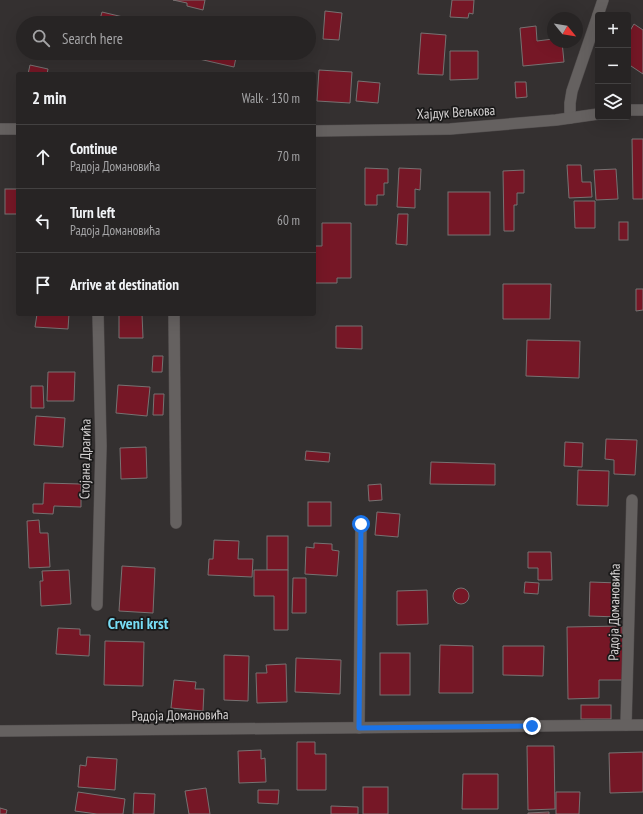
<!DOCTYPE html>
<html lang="en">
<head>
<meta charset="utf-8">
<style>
	body { margin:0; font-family:"PT Sans Narrow",sans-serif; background:#2f2c2c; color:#f1f3f6 }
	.controls { position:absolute; right:12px; top:12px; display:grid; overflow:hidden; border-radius:4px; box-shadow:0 4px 16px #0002 }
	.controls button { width:36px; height:36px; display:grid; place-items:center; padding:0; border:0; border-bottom:1px solid #434141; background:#272424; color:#f1f3f6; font:20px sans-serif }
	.compass { position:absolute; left:547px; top:12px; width:36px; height:36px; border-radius:50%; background:#272424; box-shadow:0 4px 16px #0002; rotate:120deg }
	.stop { position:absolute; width:12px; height:12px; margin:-9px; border:3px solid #1a73e8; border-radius:50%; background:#fff }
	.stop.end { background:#1a73e8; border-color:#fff; box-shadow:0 1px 4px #0008 }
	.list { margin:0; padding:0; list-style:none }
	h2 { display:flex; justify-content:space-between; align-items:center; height:52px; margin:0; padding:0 16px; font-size:17px }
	h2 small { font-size:13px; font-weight:400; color:#a4a4a6 }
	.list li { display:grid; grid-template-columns:26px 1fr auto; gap:12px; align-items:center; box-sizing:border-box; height:64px; padding:0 16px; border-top:1px solid #434141 }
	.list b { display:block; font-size:15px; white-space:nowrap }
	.list p { margin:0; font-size:13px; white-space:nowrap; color:#a4a4a6 }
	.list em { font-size:13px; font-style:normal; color:#a4a4a6 }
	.icon { flex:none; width:22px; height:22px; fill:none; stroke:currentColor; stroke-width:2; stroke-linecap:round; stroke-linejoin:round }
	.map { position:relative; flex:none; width:643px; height:814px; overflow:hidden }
	.search { position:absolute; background:#272424; box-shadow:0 4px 16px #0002; left:16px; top:16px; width:300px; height:44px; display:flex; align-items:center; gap:10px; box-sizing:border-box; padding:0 14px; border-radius:22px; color:#a4a4a6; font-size:15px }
	.panel { position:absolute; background:#272424; box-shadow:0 4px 16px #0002; left:16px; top:72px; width:300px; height:244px; border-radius:4px }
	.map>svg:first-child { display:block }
	.building { fill:#761726; stroke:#777272 }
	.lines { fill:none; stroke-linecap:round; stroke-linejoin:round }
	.minor-casing { stroke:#504c4c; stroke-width:12 }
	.minor { stroke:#656160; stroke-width:11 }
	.route { stroke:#1a73e8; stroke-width:5 }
	.labels { text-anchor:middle; stroke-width:3.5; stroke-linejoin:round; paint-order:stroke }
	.street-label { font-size:14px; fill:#d6d3d3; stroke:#1a1919 }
	.quarter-label { font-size:16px; font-weight:bold; fill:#78ddf5; stroke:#1a1919 }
</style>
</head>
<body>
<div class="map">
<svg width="643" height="814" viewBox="0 0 643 814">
	<rect width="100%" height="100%" fill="#343030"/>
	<g class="building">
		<path d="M173 0H205L203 10 187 6V3Z"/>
		<path d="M452 0H474L473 14 469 13 468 18 450 17Z"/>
		<path d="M325 11 342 13 339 40 323 39Z"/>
		<path d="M102 12 123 17 121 23H99Z"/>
		<path d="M634 24 643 30V74L628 64V34Z"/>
		<path d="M536 26 537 41 553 39V42H562L564 62 523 66 520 28Z"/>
		<path d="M421 33 446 35 443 75 418 74Z"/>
		<path d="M450 51H478V79L450 80Z"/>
		<path d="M200 53H237L234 67 199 59Z"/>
		<path d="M30 65 48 69 47 74H28Z"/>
		<path d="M319 70 352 72 350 103 317 101Z"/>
		<path d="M358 81 380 83 378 103 356 101Z"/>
		<path d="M515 82H526L527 97 516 98Z"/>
		<path d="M632 139H643V199H633Z"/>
		<path d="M567 165H581L582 182H591L592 197 569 198Z"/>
		<path d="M365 168 388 169V183H384V195H377V205H365Z"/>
		<path d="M399 168 421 169 420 190 415 189V208L397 207Z"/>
		<path d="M616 169 618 199 596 200 594 170Z"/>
		<path d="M524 170V193H517V205H514V231H504L503 171Z"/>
		<rect x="5" y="189" width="13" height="25"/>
		<rect x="448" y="192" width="42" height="43"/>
		<path d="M574 201H595V228H575Z"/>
		<path d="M398 214H408L407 245 396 244Z"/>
		<rect x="619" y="222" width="9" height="18"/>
		<path d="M322 223H351V278H337V283H314L315 246H322Z"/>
		<path d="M503 284H551L550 319H503Z"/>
		<path d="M636 289H643V310L636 311Z"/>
		<path d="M37 314H69L68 329 35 327Z"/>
		<path d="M119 314H142L143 338H119Z"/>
		<path d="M336 326H362V349L336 348Z"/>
		<path d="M527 340 580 341 579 378 526 376Z"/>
		<path d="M153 356H163L162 372H152Z"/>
		<path d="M48 372H75L74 401H47Z"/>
		<path d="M118 385 150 387 147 416 116 413Z"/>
		<path d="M31 386H43L44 408H31Z"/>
		<path d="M154 394H164L163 415H153Z"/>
		<path d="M36 416 65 418 63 447 34 445Z"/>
		<path d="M606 439 637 440 635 475 614 474V460L605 459Z"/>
		<path d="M565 442 583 443 582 467 564 466Z"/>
		<path d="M146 447 147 478 121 479 120 448Z"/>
		<path d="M306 451 330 453 329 462 305 460Z"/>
		<path d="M431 462 495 464V485L430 484Z"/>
		<path d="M578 470 609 471 608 506 577 505Z"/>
		<path d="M44 483 81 484V507L54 506 53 514 33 513V504H43Z"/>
		<path d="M381 484 382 500 369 501 368 485Z"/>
		<rect x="308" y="502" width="23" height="24"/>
		<path d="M377 512 400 514 398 537 375 535Z"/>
		<path d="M39 520 40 533H48L50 567 29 568 27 521Z"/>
		<rect x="267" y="536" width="21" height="34"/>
		<path d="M214 540 239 541 238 559H253L252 577 208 575 209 559H213Z"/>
		<path d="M314 543 332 544V550L339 551 337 576 305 574 306 547 314 548Z"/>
		<path d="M528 552H551L552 580H538V568H528Z"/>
		<path d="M122 566 155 568 153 613 119 611Z"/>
		<path d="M69 570 71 604 41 606 40 581H43L42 571Z"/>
		<path d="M254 570H288V630H274V596H254Z"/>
		<path d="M293 578H306V613H292Z"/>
		<path d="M525 582 539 583 538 594 524 593Z"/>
		<path d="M590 582 619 583 618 617 589 616Z"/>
		<circle cx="461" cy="596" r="8"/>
		<path d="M427 590 428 624 397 625V591Z"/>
		<path d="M622 626 624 680H599V698L568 699 567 627Z"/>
		<path d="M58 628 80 629V635H90L89 656 56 654Z"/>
		<path d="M105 641 144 642 143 686 104 685Z"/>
		<path d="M440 645 473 646V693H439Z"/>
		<path d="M503 646H544L543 676 503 675Z"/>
		<rect x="380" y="653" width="30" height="42"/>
		<path d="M224 655 249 656 248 701 224 700Z"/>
		<path d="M296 658 341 660 340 694 295 692Z"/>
		<path d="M286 664 287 702 257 703 256 673H267L266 665Z"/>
		<path d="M174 680 196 682 195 689H204L203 711 171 708Z"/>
		<rect x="581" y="705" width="30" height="14"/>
		<path d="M297 742H315V754H326V790H297Z"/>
		<path d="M527 746H554L555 809 528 810Z"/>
		<path d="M261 750V759L265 758 266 782 239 783 238 751Z"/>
		<path d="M643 752V792L610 793 609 753Z"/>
		<path d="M87 757 117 759 115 790 78 787 80 765 86 766Z"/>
		<path d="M463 774H498V809H462Z"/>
		<rect x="363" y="787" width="25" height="27"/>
		<path d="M206 788 210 814H189L185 791Z"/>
		<path d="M258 790H279L278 804 258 803Z"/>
		<path d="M78 792 125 799 123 814H97L75 811Z"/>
		<path d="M556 792H580L579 814H556Z"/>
		<path d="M134 793 155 794 154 814H133Z"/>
		<path d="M331 806 358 807V814H331Z"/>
		<path d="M0 808 7 810 6 814H0Z"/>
		<path d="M549 812V814H528V813Z"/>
	</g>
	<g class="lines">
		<g class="minor-casing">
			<g id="minor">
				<path d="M598 15 603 0"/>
				<path d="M628 110H643"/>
				<path d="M570 118V103L572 91 598 15"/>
				<path d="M0 129H18"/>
				<path d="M314 131 450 129 556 120 598 114"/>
				<path d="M174 314 176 523"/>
				<path d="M97 605 101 446 98 314"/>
				<path d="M626 725 632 500"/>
				<path d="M359 728 361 524"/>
				<path d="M0 731 643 725"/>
			</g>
		</g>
		<use href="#minor" class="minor"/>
	</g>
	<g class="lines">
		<path class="route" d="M361 524 359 728 532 726"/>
	</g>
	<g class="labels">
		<g class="street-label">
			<text transform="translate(456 112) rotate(-3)" y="5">Хајдук Вељкова</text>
			<text transform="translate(85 459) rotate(-89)" y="5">Стојана Драгића</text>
			<text transform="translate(614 612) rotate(-89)" y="5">Радоја Домановића</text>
			<text transform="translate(180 715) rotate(-1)" y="5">Радоја Домановића</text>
		</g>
		<g class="quarter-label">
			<text x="138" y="629">Crveni krst</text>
		</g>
	</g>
</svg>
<div class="controls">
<button>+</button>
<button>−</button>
<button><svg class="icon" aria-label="layers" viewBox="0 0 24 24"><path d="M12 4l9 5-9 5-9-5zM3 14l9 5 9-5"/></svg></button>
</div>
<svg class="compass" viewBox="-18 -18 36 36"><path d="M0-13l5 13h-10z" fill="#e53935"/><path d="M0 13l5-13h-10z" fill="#a4a4a6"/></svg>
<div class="stop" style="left:361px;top:524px"></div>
<div class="stop end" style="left:532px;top:726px"></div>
<div class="search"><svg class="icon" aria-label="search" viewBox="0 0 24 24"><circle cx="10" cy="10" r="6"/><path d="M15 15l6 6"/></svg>Search here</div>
<section class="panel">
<h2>2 min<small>Walk · 130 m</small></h2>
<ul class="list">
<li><svg class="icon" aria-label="ahead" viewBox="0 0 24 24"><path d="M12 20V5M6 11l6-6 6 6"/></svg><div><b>Continue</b><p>Радоја Домановића</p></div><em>70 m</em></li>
<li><svg class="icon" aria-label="left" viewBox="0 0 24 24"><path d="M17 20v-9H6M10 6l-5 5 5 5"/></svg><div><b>Turn left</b><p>Радоја Домановића</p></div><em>60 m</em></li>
<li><svg class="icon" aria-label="arrive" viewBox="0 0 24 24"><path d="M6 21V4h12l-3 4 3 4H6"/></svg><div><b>Arrive at destination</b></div></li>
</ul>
</section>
</div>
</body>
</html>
